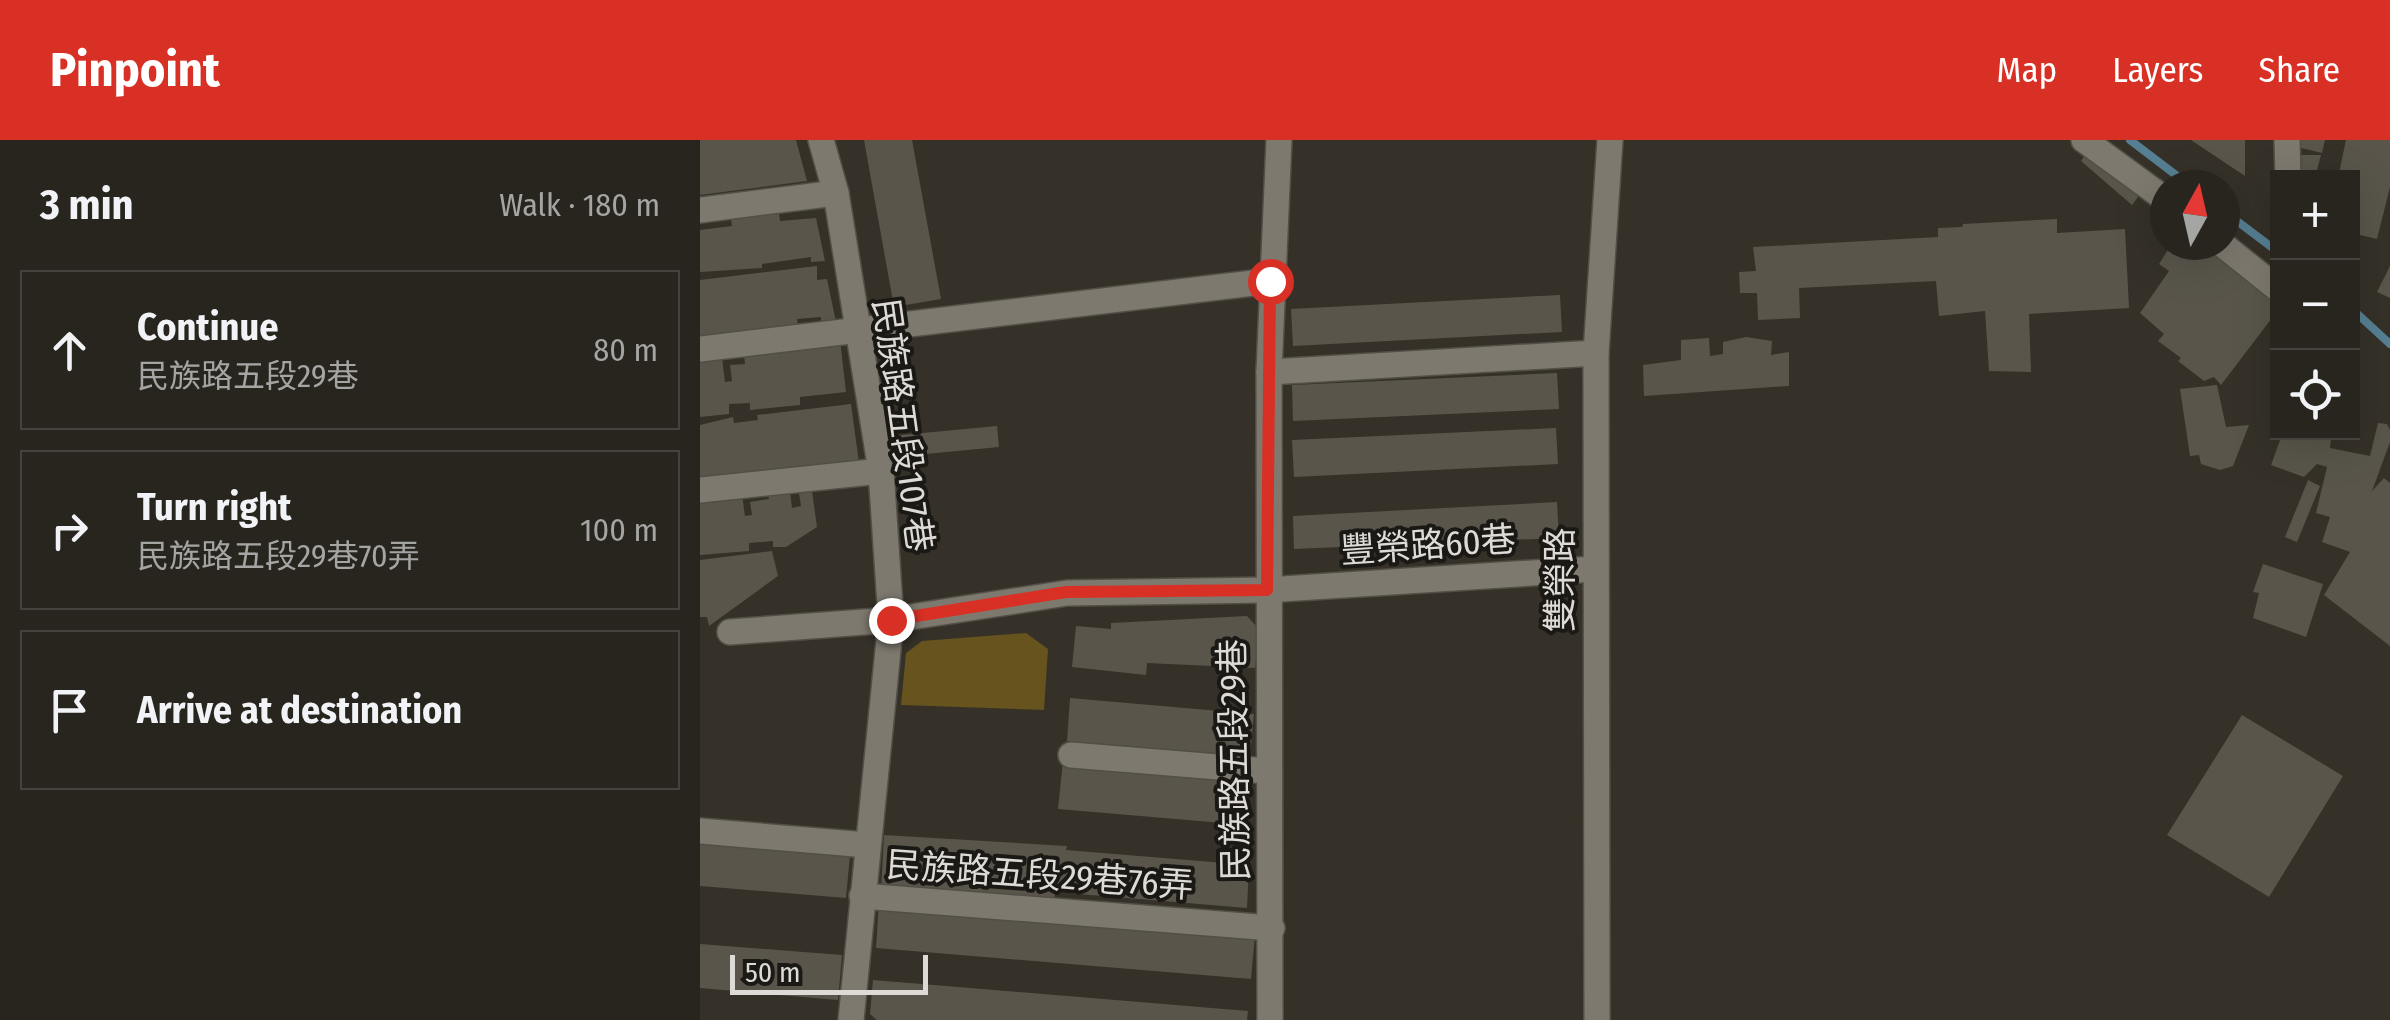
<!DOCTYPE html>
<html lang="en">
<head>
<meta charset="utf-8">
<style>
	body { margin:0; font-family:"Fira Sans Condensed","Noto Sans TC",sans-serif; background:#34312b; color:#f1f3f6 }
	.controls { position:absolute; right:30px; top:30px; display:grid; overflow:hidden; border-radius:0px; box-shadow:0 10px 40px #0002 }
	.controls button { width:90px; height:90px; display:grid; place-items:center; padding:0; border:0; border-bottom:2px solid #44423c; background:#28251e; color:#f1f3f6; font:50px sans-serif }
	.compass { position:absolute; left:1450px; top:30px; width:90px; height:90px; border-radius:50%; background:#28251e; box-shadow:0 10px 40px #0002; rotate:8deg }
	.scale { position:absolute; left:30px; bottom:25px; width:198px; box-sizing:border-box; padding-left:10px; border:5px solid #dedbd6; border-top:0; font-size:28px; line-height:35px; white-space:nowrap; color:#dedbd6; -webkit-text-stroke:8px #1b1915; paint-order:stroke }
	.stop { position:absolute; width:30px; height:30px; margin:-22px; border:8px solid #d93025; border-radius:50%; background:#fff }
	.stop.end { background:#d93025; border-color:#fff; box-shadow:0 2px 10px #0008 }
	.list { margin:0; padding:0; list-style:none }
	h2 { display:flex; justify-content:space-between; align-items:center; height:130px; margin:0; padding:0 40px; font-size:42px }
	h2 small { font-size:32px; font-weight:400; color:#a5a5a4 }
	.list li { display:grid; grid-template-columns:65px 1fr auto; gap:30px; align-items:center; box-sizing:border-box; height:160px; margin:0 20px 20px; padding:0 20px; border:2px solid #44423c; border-radius:0px }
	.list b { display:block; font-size:38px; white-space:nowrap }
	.list p { margin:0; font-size:32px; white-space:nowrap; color:#a5a5a4 }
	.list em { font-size:32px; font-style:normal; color:#a5a5a4 }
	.icon { flex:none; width:55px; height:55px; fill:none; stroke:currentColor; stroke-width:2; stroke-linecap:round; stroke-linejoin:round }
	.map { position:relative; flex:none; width:1690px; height:880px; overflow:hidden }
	header { display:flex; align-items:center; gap:60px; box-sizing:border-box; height:140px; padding:0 50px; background:#d93025; color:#fff }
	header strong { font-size:48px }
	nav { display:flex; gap:55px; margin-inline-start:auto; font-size:35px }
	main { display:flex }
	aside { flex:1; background:#28251e }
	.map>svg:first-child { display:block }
	.green { fill:#66531e }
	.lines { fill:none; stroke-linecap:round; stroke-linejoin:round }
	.stream { stroke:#567f93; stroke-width:8 }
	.building { fill:#59554b }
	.minor-casing { stroke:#524f47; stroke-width:28 }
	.minor { stroke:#7d796f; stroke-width:25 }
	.route { stroke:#d93025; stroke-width:12 }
	.labels { text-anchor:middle; stroke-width:8; stroke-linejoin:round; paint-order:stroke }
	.street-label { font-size:35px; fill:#dedbd6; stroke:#1b1915 }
</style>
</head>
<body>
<header>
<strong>Pinpoint</strong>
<nav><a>Map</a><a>Layers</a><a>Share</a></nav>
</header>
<main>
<aside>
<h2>3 min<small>Walk · 180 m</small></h2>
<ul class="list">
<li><svg class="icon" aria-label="ahead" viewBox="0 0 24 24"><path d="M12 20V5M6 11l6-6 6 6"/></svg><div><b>Continue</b><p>民族路五段29巷</p></div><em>80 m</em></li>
<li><svg class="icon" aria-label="right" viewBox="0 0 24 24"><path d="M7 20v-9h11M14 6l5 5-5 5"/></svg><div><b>Turn right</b><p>民族路五段29巷70弄</p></div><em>100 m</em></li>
<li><svg class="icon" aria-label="arrive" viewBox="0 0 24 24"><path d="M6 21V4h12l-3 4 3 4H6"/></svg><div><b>Arrive at destination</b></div></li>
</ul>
</aside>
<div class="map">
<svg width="1690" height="880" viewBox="0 0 1690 880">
	<rect width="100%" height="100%" fill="#353128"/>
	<path class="green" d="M326 493 348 509 344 570 201 565 206 513 222 501Z"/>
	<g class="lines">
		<g class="stream">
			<path d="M1430 0 1489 45"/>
			<path d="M1525 72 1578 112"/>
			<path d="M1652 169 1690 204"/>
		</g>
	</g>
	<g class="building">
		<path d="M0 0H96L107 41 0 55Z"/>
		<path d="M164 0H212L241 159 194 167Z"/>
		<path d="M1491 0H1545V36Z"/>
		<path d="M1601 0H1625L1622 13 1601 8Z"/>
		<path d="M1646 0H1690V47L1677 99 1652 93V38H1638Z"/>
		<path d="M1388 10 1444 49 1432 65 1381 21Z"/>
		<path d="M1601 15H1621L1615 38H1600Z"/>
		<path d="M79 73 80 81 116 78 125 121 111 122V117L62 124V128L0 132V90L32 86 31 79Z"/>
		<path d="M1357 79V93L1425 89 1429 168 1329 174 1331 232 1289 231 1285 171 1239 176 1236 141 1099 148 1100 178 1058 180 1057 153H1040L1039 132 1056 131 1053 107 1238 97V88L1262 87 1263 84Z"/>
		<path d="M1471 105H1484L1497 113 1507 105 1578 163V170L1521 245 1514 237 1504 241 1478 221 1481 218 1458 201 1464 194 1440 173 1469 131 1459 124Z"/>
		<path d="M117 126V140L127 139 136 182 121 184V177L97 179 98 187 0 198V140Z"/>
		<path d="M1690 126V158L1677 152Z"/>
		<path d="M860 155 862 192 593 206 591 169Z"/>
		<path d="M1046 197 1072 201 1071 215 1089 212V246L944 256 943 225 981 220V200L1009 198 1010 216 1023 214V202Z"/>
		<path d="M140 200 146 252 100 257V265L50 270V263L29 264V274L0 277V220L22 218 25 242 32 241 30 225 45 224 44 215Z"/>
		<path d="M857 233 859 269 593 281 592 245Z"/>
		<path d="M1517 245 1526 287 1549 285 1533 326 1520 330 1501 324 1499 315 1490 316 1480 249Z"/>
		<path d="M151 264 159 323 15 336V340L0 341V285L33 277 34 283 58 280 57 275Z"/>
		<path d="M1678 283 1687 284 1690 290V302L1672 351 1684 338 1690 343V506L1624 455 1650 412 1622 402 1630 377 1616 373 1627 327 1617 324 1604 337 1571 325 1583 292H1632L1630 308 1670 316Z"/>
		<path d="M297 286 299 307 194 317 190 296Z"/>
		<path d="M856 288 858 324 594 337 592 300Z"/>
		<path d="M1608 340 1620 346 1597 402 1585 397Z"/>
		<path d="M112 351 117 387 86 407H73V401L49 403V411L0 415V360L42 355 45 376 52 375 50 362 69 359 68 355 90 352 92 368 101 366 99 353Z"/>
		<path d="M857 362 859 398 594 409 593 376Z"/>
		<path d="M72 411 78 436 9 486 7 477H0V420Z"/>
		<path d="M1563 424 1623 444 1606 497 1553 478 1559 453 1553 452Z"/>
		<path d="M547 476 559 489 555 528 447 523 446 535 372 527 376 486 411 489V483Z"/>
		<path d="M370 558 554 574 550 616 367 601Z"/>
		<path d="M1542 575 1643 636 1569 757 1467 695Z"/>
		<path d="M363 621 550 639 546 685 358 669Z"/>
		<path d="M184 695 367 706 366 710 549 725 547 768 355 752 354 765 181 751Z"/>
		<path d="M0 702 150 715 146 758 0 746Z"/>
		<path d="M179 762 555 794 551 839 176 808Z"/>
		<path d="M0 804 142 815 138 860 0 848Z"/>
		<path d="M173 840 548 871 547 880H177L170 874Z"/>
	</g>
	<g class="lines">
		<g class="minor-casing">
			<g id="minor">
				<path d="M121 0 136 53 181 331 191 480 151 880"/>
				<path d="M1384 0 1465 59"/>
				<path d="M1587 0 1588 38"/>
				<path d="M0 70 136 53"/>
				<path d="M1523 105 1578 149"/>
				<path d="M0 209 570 141"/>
				<path d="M569 232 896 213"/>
				<path d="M0 350 181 331"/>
				<path d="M30 492 191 480 367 453 567 450 894 429"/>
				<path d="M371 615 567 631"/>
				<path d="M0 691 167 705"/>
				<path d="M162 756 572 788"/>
				<path d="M570 880 569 232 579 0"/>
				<path d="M897 880 896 213 910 0"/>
			</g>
		</g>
		<use href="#minor" class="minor"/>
	</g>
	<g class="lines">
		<path class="route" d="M191 480 366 452 567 450 570 141"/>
	</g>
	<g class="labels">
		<g class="street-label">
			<text transform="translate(203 285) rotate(82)" y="12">民族路五段107巷</text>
			<text transform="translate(728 405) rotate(-4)" y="12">豐榮路60巷</text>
			<text transform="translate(860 440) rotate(-90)" y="12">雙榮路</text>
			<text transform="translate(534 620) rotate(-91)" y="12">民族路五段29巷</text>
			<text transform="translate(340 735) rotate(4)" y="12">民族路五段29巷76弄</text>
		</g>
	</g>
</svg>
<div class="controls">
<button>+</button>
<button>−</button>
<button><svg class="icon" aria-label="locate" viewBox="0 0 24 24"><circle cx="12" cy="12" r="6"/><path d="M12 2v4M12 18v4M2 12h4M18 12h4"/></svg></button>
</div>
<svg class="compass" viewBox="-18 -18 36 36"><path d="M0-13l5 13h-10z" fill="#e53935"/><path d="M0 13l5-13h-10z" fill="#a5a5a4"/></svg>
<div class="scale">50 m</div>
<div class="stop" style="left:570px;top:141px"></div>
<div class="stop end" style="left:191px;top:480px"></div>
</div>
</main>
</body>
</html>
